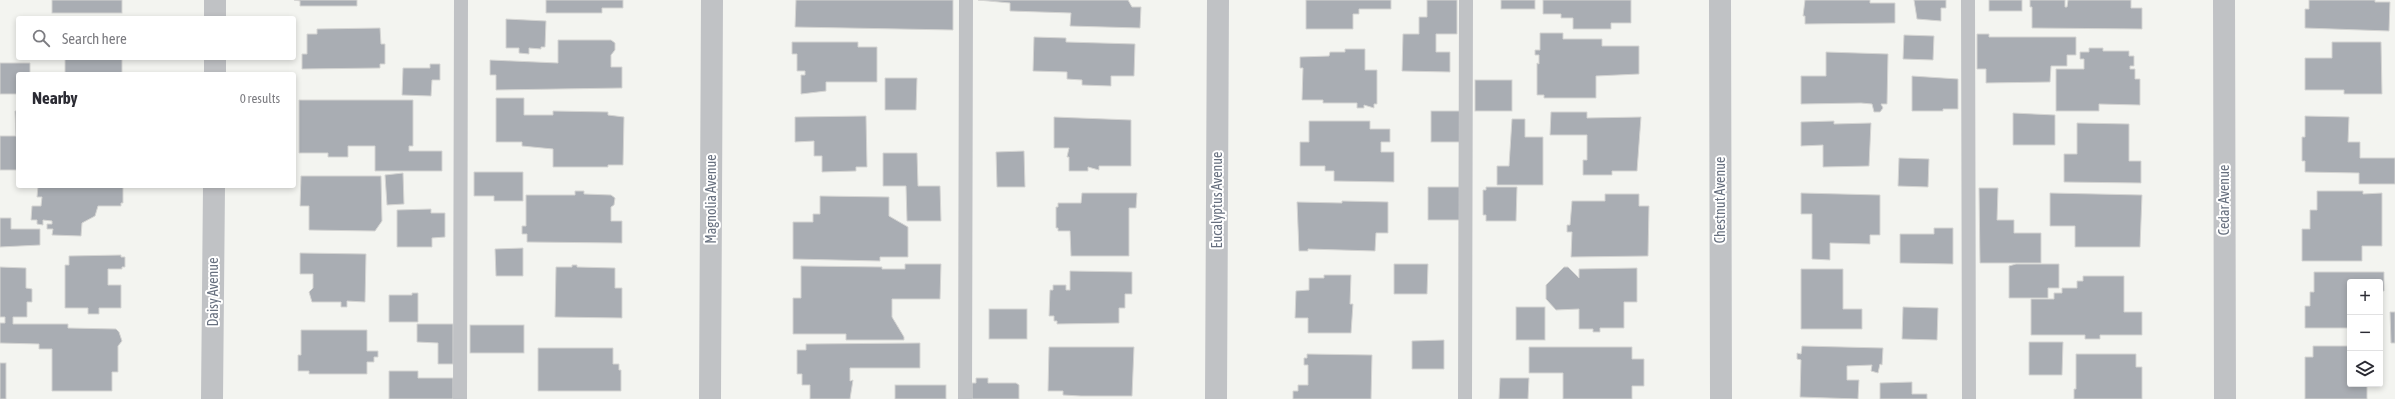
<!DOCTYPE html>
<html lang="en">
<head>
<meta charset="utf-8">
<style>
	body { margin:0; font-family:"Asap Condensed",sans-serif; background:#f2f2f3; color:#2b2b33 }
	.controls { position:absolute; right:12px; bottom:12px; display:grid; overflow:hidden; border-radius:4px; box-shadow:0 2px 6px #0003 }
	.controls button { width:36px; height:36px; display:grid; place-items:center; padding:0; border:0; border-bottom:1px solid #e1e1e2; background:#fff; color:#2b2b33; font:20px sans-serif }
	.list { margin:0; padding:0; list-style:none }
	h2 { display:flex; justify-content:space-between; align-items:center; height:52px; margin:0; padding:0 16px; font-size:17px }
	h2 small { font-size:13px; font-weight:400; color:#7c7c81 }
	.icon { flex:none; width:22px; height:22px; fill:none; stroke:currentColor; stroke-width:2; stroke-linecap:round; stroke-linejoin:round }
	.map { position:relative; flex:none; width:2395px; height:399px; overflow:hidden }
	.search { position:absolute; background:#fff; box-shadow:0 2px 6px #0003; left:16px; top:16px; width:280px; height:44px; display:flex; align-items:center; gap:10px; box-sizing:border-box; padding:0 14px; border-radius:4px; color:#7c7c81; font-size:15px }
	.panel { position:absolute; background:#fff; box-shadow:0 2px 6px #0003; left:16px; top:72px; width:280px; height:116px; border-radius:4px }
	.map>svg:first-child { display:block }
	.building { fill:#a9adb3; stroke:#d5d5d3 }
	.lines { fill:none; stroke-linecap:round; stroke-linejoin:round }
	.service { stroke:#c0c2c5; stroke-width:14 }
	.minor { stroke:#c0c2c5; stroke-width:22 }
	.tertiary { stroke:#c0c2c5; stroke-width:22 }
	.labels { text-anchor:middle; stroke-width:4; stroke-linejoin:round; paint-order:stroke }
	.street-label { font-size:14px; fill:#666f7e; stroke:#fff }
</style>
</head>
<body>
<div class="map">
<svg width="2395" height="399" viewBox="0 0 2395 399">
	<rect width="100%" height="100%" fill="#f3f4f0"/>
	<g class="building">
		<rect x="52" y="0" width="70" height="13"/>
		<path d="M294 0H357V6H300V1Z"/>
		<path d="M546 0H623V8H602V13H546Z"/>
		<path d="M796 0H953V30L795 27Z"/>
		<path d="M978 0H1128L1132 7H1141L1140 28 1070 26 1071 13 1010 11V3Z"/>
		<path d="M1306 0H1391V9H1359V14H1353V29H1306Z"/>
		<path d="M1427 0H1457V34H1436V52H1450V72L1402 71 1403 34H1419V17H1427Z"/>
		<rect x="1501" y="0" width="34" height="9"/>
		<path d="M1543 0H1631V23H1611V29H1573V18H1561V14H1543Z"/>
		<path d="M1805 0H1870V3H1895V23L1805 24V16H1803Z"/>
		<path d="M1914 0H1946V8H1941V21L1917 19Z"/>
		<rect x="1989" y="0" width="33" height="11"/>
		<path d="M2030 0H2065V7H2067L2068 0H2131V8H2142V29L2032 28V7H2030Z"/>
		<path d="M2309 0H2375V2H2390L2389 31 2305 28V9H2309Z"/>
		<path d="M506 19 546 21 545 47H541V49L529 48V54L519 53V48H506Z"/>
		<path d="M380 28 381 44H385V64H380V68L302 69V54H307V34H317V29Z"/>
		<path d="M1540 33H1563V39H1602V46H1639V74L1596 76V98H1544V95H1537V63L1539 64V55H1535V50H1540Z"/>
		<path d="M1977 34H1989V37H2076V55H2067V66H2051L2050 82 1986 83V69H1977Z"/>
		<path d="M1904 35 1934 36 1933 60 1903 59Z"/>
		<path d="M1034 37 1066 38V42L1135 44 1134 76H1111V86L1082 85V80L1067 79V72L1033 71Z"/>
		<path d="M558 40H611L615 43V50L611 55V67H622V88L496 90V75H490V60L558 63Z"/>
		<path d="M792 42H858V47H877V82H826V91L801 94V75H805V71H797V54H792Z"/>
		<path d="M2332 42H2381L2382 94H2344V90H2305V58H2332Z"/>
		<path d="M2089 48H2103V51H2129V56H2134V66H2130V69H2135V79H2140V105L2099 104V111H2056V69H2084V59H2080V52H2089Z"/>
		<path d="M1345 49H1365V70H1377V104H1374V108L1364 105V108H1357V103H1323V100H1302L1303 68H1300V57L1329 56 1330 52H1345Z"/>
		<path d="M1826 52 1888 54 1887 104H1881L1883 108 1880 112H1874L1872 104 1861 103 1801 104V76H1826Z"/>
		<rect x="65" y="58" width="57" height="16"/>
		<path d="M0 63H30V74H18V94H0Z"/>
		<path d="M430 64H440V80H432L431 96 402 95 403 68H430Z"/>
		<path d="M1912 76 1958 79V109H1943V111H1912Z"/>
		<path d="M885 78H917L916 110H885Z"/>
		<rect x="1475" y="80" width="37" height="31"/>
		<path d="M496 98H524V115H553V111L608 112V115L624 117 623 165H608V167H553V149L522 146V142H496Z"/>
		<path d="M299 100H413V146H409V151H442V171H375V146H348V157H328V153H299Z"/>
		<path d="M15 111H18V170H0V136H16Z"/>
		<rect x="1431" y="111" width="29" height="31"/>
		<path d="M1551 112H1587V118L1641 117 1637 171H1612V175H1583V160H1587V135H1550Z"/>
		<path d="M2013 113 2055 115V145H2013Z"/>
		<path d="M866 116 867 167H856V171L822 172V156H814V141L795 142V117Z"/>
		<path d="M2305 116 2349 117 2348 142H2360V158H2395V184H2359V173L2305 172V161H2302V137H2305Z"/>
		<path d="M1054 117 1131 120V166H1099V170L1088 167V171H1069V157H1067L1069 148H1054Z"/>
		<path d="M1512 119H1525V137H1543V185H1497V166H1509Z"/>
		<path d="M1309 121H1370V129H1390V142H1381V152H1394V182L1334 181V171H1325V166H1300V142H1309Z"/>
		<path d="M1834 121V124L1871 123 1869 166 1823 167V145L1801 146V122Z"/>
		<path d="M2077 123 2129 124V161H2141V183L2064 182V154H2077Z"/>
		<path d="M1024 151 1025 187H997L996 152Z"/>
		<path d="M883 153H917L918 186H940L941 221H907L906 186H883Z"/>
		<path d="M1899 158 1929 159 1928 187 1898 186Z"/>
		<path d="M474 172H523V201H494V196H474Z"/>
		<path d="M403 173 404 204 387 205 385 175Z"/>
		<path d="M301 176H381L382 221 375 231 309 230V206H300Z"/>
		<path d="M38 186H123V203H121V206H98L95 216 82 223 81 236 52 235 53 229H47V224H52V221L43 220V225L37 224V220H31L32 206H41L42 197H37Z"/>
		<path d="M1428 187H1461L1460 220H1428Z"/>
		<path d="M1486 187H1517L1516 221H1486V215H1483V190H1486Z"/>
		<path d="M1979 188H1998L1997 220H2014V233H2041V263H1980Z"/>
		<path d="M575 191H584V194L611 195 615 198 614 205 611 207V221H622V243L527 242V234H522V226H526V195H575Z"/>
		<path d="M2317 191H2363V194L2382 193V246H2362V261H2302V229H2310V210H2317Z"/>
		<path d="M1082 193H1137L1136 208H1129V256H1071L1070 231H1058V228H1056V207H1058V203H1081Z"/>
		<path d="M1801 193 1880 195V235H1870V244L1830 243V260L1812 259V214H1801Z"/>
		<path d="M2050 193 2142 195 2140 247H2075V226H2050Z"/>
		<path d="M1605 194H1639V206H1649L1648 256 1571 257 1572 232H1567V225H1570L1572 201H1605Z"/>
		<path d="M820 196 889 197V216L908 227V257H880V261L793 259V222H813V214H820Z"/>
		<path d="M1342 201 1388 202V233H1376L1375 251 1308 249V251H1299L1297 202 1342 203Z"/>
		<path d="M431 209V213H445V237L432 238V247H397V210Z"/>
		<path d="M0 218H11V229H40V245L0 247Z"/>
		<path d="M1934 228H1953V264L1900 263V234H1934Z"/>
		<path d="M523 248V276H496L495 249Z"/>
		<path d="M300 253 366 254 365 302 347 301V307H341V302H312L309 292 313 288V274H300Z"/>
		<path d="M121 255V257H125V267H122V269H108V285H121V308H99V314H88V308H65V265H69V256Z"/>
		<path d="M905 264H941L940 299H892V317L904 337V340H846V334H793V298H801V266L882 267V269H905Z"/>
		<path d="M1394 264H1428L1427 294H1394Z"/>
		<path d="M2016 264H2059V288H2048V298H2009V266Z"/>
		<path d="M572 265H577V267L615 268V288H622V318L555 317 556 267H572Z"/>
		<path d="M0 267 26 268V288L32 289V302H27V317H13V324H68V328L116 329 119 332 122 341 118 346V372H112V391H52V349H39V344L0 343V323H5V317H0Z"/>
		<path d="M1564 267H1568L1579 278V269L1637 268V302H1624V328H1600V332H1593V329H1579V309L1556 310 1546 299V285Z"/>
		<path d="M1801 269H1843V309H1862V329H1801Z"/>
		<path d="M1070 271 1132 272V294H1125V308H1119V323L1057 324V321H1054V316H1049L1050 290H1053V285H1066V290H1070Z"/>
		<path d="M2314 272H2384V291H2380V282H2350V328H2305V306H2310V292H2314Z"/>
		<path d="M1324 275H1351L1350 304H1353L1351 333H1308V318H1295L1296 291 1309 290V278H1324Z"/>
		<path d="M2083 276H2124V312H2142V335H2100V339H2085V335H2031V299H2054V293H2062V288H2077V281H2083Z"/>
		<path d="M412 293H418V322H389V295H412Z"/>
		<rect x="1516" y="307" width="29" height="33"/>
		<path d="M1903 307 1938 308 1937 340 1902 339Z"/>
		<rect x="989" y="309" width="38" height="30"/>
		<path d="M2390 312H2395V343H2391Z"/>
		<path d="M417 324H453V364H438V343L417 342Z"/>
		<rect x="470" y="325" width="54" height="28"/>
		<path d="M301 330H367V351H378V357H374V362H367V374H309V371H298V355H301Z"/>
		<path d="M1444 340V369H1412V341Z"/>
		<path d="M2029 342H2063L2062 375H2029Z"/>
		<path d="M920 343V368H850V381L853 380 850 399H810V385H802V374H797V350H806V344Z"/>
		<path d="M1802 346 1883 348 1882 365 1880 364 1878 373 1871 371 1872 365 1847 366V380H1859L1858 399 1800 397 1801 360 1797 359V353L1801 354Z"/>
		<path d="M2313 346H2350V384H2367V399H2305V357H2313Z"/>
		<path d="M1049 347H1134L1132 396H1081L1063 395V391H1048Z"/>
		<path d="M1529 347H1632V359H1644V386H1632V399H1563V373H1529Z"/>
		<path d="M538 348H613V364H619V370H621V391H538Z"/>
		<path d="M1307 354 1372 355 1371 399H1293V391H1298V385H1308V365H1304V358H1307Z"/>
		<path d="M2076 354H2136V367H2142V399H2074V389H2076Z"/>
		<rect x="0" y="363" width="6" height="36"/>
		<path d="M389 371H418V378H453V399H389Z"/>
		<path d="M976 378H988V383H1016L1019 385V399H972V383H976Z"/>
		<path d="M1500 378H1529L1528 399H1499Z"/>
		<path d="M1912 382V394H1927V399H1880V383Z"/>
		<rect x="895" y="385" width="51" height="14"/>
	</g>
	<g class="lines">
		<g class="service">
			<path d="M1968 0 1969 399"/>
			<path d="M460 399 461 0"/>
			<path d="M965 399 966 0"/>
			<path d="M1465 399 1466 0"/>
		</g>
		<g class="minor">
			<path d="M1720 0 1721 399"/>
			<path d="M2224 0 2225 399"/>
			<path d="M1216 399 1218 0"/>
		</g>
		<g class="tertiary">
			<path d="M215 18V0"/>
			<path d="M215 74V58"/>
			<path d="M212 399 214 186"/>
			<path d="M710 399 712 0"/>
		</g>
	</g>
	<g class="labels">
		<g class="street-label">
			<text transform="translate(711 199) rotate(-90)" y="5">Magnolia Avenue</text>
			<text transform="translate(1217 200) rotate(-90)" y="5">Eucalyptus Avenue</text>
			<text transform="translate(1720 200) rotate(-90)" y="5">Chestnut Avenue</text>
			<text transform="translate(2224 200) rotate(-90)" y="5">Cedar Avenue</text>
			<text transform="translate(213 292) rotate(-90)" y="5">Daisy Avenue</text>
		</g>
	</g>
</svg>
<div class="controls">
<button>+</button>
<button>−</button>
<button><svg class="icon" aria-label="layers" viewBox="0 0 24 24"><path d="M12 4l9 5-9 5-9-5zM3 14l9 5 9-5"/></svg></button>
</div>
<div class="search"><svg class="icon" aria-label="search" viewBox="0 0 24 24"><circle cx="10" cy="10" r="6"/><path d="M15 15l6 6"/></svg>Search here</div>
<section class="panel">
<h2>Nearby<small>0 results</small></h2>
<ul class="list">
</ul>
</section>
</div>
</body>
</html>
